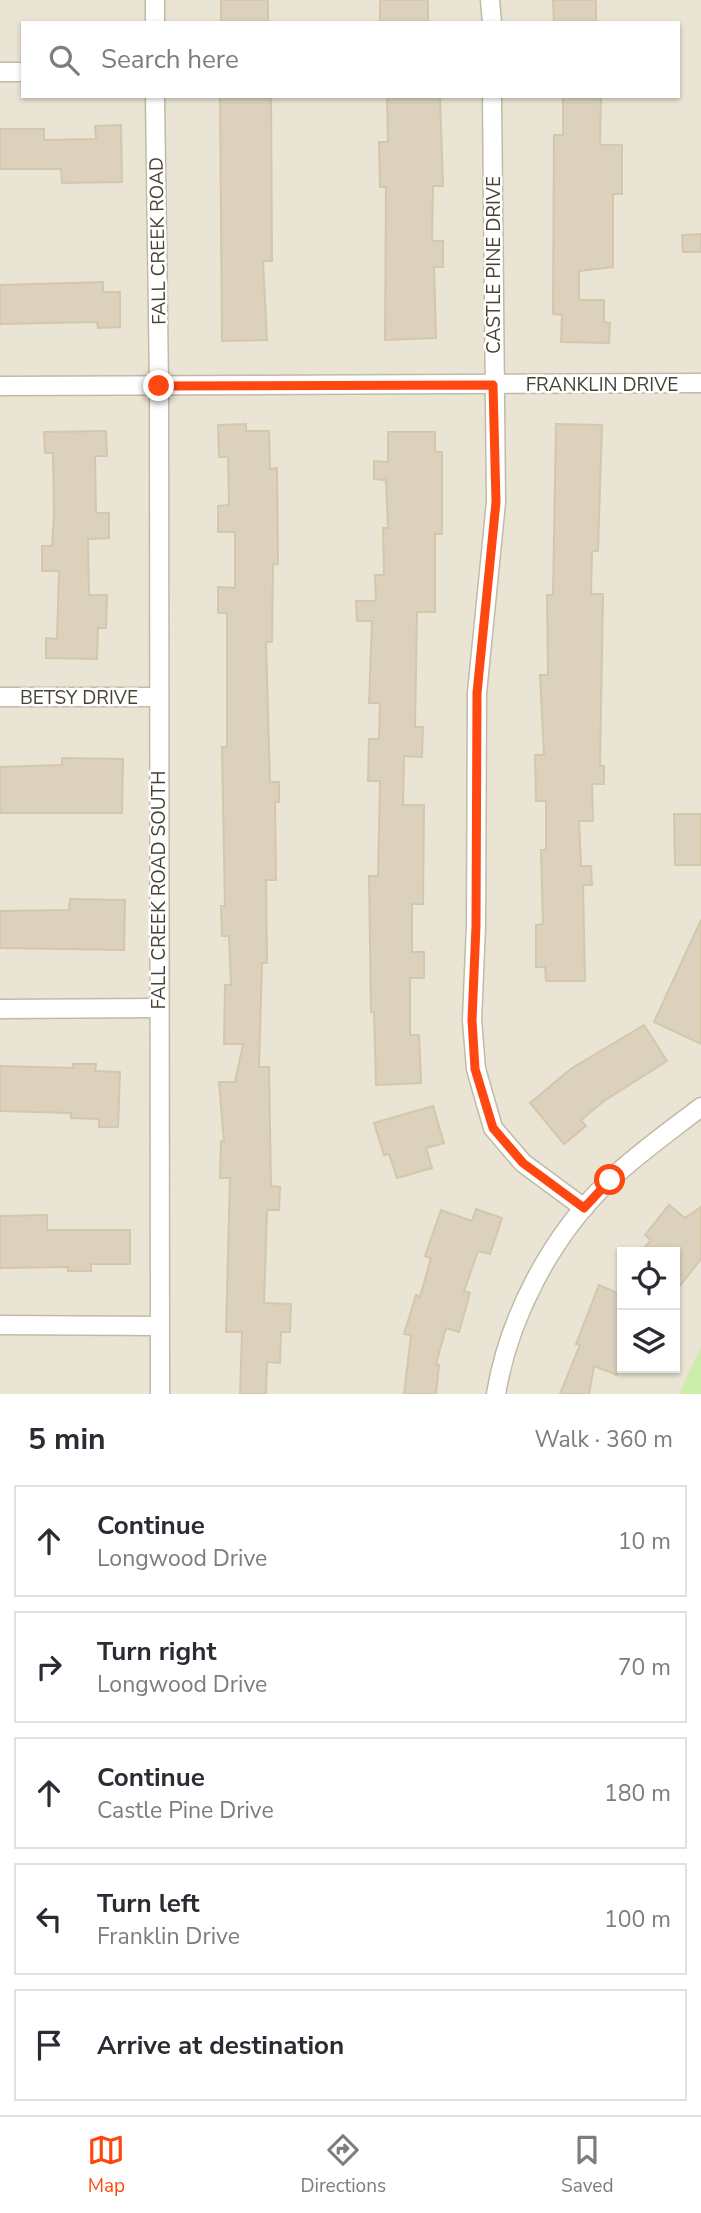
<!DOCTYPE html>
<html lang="en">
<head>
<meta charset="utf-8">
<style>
	body { margin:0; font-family:"Nunito Sans",sans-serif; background:#f2f2f3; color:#2b2b33 }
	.controls { position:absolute; right:21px; bottom:21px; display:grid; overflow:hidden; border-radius:0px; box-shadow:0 2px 5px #0004 }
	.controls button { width:63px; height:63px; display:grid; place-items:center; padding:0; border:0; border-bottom:2px solid #e1e1e2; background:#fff; color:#2b2b33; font:35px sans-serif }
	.stop { position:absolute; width:21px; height:21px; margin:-16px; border:5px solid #ff4712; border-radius:50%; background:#fff }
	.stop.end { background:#ff4712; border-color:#fff; box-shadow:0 2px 7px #0008 }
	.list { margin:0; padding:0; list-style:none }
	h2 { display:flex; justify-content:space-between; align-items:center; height:91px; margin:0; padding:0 28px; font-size:30px }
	h2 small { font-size:23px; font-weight:400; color:#7c7c81 }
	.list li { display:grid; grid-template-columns:46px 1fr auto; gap:21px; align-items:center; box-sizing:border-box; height:112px; margin:0 14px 14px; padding:0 14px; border:2px solid #e1e1e2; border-radius:0px }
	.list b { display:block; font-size:26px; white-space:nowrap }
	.list p { margin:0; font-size:23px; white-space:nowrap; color:#7c7c81 }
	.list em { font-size:23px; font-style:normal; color:#7c7c81 }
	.icon { flex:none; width:38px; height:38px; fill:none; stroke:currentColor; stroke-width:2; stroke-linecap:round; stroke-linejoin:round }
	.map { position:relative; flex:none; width:701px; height:1394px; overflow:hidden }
	.search { position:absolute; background:#fff; box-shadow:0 2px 5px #0004; left:21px; right:21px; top:21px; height:77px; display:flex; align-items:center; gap:18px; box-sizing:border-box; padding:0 24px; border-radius:0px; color:#7c7c81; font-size:26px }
	.sheet { height:721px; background:#fff }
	nav { display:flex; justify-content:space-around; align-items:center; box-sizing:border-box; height:98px; border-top:2px solid #e1e1e2; background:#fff; font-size:19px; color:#7c7c81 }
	nav a { display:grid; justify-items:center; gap:4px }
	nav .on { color:#ff4712 }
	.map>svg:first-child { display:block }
	.residential { fill:#e9e4d3; fill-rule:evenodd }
	.green { fill:#caeea9 }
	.building { fill:#dbd1bc; stroke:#d3c7ac; stroke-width:2 }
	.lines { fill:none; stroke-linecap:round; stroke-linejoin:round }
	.street-casing { stroke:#c1baa7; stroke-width:21 }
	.street { stroke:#fff; stroke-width:18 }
	.route { stroke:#ff4712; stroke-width:9 }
	.labels { text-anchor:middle; stroke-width:5; stroke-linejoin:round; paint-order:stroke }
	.street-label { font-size:19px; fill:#484234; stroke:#fff }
</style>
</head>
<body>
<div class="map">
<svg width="701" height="1394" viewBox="0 0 701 1394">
	<rect width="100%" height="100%" fill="#f5f1e5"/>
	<path class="residential" d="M0 0H701V1353L691 1394H0ZM23 23H678V96H23ZM622 1252H675V1368H622Z"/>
	<path class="green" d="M701 1347V1394H679Z"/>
	<g class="building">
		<rect x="221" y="0" width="47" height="23"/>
		<rect x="380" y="0" width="48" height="23"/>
		<path d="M553 0H596V23H554Z"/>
		<path d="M220 96H271L272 261H263L267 340 222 341Z"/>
		<path d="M387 96H440L443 186H433L432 241H443V267H434L436 338 385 340 386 187H380L379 142H388Z"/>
		<path d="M563 96H601L600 145H622V194H613V267L579 271V300H604V322L610 323 609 343 561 342 562 315 553 314 554 135H563Z"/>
		<path d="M121 125 122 182 62 183 61 169H0V129H44V140L96 139 95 126Z"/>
		<path d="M701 234V252H683L682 235Z"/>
		<path d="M103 282V292H120V327L98 328 97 322 0 324V285Z"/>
		<path d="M246 424V431H269L270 469 277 468 278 564H273L272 642H266L270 782H279V802H275L276 880H266L267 963H262L259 1067H269L271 1186 280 1187 279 1210H267L264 1303 291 1304 290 1332H281L280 1363 267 1362 266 1394H240L242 1332H226L230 1178H220L221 1141H224L219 1082H235L243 1044H224L225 985H231L229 936H222L221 906H225L222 747H227V613H218V587L235 588V532H218V506L229 505 228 457H219L218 425Z"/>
		<path d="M556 424 602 425 598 551H592L591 594H603L600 766H604V784H592L593 821H579L581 866H591L592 885H583L585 981H546L545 967H536V925L543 924 541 850H546V801H536L535 755H544L540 675H548L547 595H553Z"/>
		<path d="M106 431 107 456H95L96 513H109V538L88 539 89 595H107L106 628H98L97 659 46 658V638L57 639 59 571H42V546H52L54 514 53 453H45L44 432Z"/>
		<path d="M388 432H435V452H442V534H435V612H417L415 727H423L422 757 404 756 403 805H424L423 904H412V952H424V978H410V1035H419L421 1083 376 1085 374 1012H371L369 876H378L380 781H368L369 739H379L380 703H369L372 621H357L356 601H376L375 575H384L383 528H388L386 480 374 479V461L388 462Z"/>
		<path d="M62 758 123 759 122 813H0V767L62 765Z"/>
		<path d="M674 814H701V865H675Z"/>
		<path d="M70 899 125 900 124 950 0 948V911L69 910Z"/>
		<path d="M701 920V1044L654 1022Z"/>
		<path d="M644 1025 667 1061 604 1101 581 1120 586 1126 564 1144 530 1103 572 1068Z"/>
		<path d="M73 1064H96L95 1071 120 1072 118 1127H99V1119L71 1118V1113L0 1111V1066L73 1068Z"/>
		<path d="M433 1106 444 1143 426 1148 432 1168 397 1178 389 1154 384 1155 374 1123Z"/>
		<path d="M669 1205 685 1218 701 1207V1259L675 1292V1252H641L651 1240 645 1235Z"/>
		<path d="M476 1209 502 1218 490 1254 478 1251 464 1291 470 1293 459 1332 446 1328 436 1364 439 1365 436 1394H404L411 1335 404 1334 416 1295 420 1297 431 1258 425 1256 441 1210 472 1221Z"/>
		<path d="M47 1215V1230H130V1264H91V1271H68V1267L0 1268V1216Z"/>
		<path d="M599 1285 622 1295V1361L617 1375 594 1366 589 1394H560L580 1345 576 1344Z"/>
	</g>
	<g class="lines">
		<g class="street-casing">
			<g id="street">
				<path d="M490 0 492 23"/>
				<path d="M155 23V0"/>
				<path d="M0 72H23"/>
				<path d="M155 96 159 386 160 1394"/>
				<path d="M492 96 496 502 477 693 476 926 472 1020 476 1069 493 1128 523 1163 584 1208"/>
				<path d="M0 386 701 383"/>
				<path d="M0 697H158"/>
				<path d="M0 1009 159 1008"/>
				<path d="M0 1325 159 1326"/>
				<path d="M496 1394C509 1316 552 1235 609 1181 637 1154 670 1131 701 1107"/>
			</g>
		</g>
		<use href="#street" class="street"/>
	</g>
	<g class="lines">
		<path class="route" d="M159 386 493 385 496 502 477 693 476 926 472 1020 475 1069 493 1128 523 1163 584 1208 610 1180"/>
	</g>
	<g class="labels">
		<g class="street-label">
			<text transform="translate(157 241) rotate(-91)" y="7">FALL CREEK ROAD</text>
			<text transform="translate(493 265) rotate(-90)" y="7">CASTLE PINE DRIVE</text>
			<text x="602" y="391">FRANKLIN DRIVE</text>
			<text x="79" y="704">BETSY DRIVE</text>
			<text transform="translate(158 890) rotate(-90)" y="7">FALL CREEK ROAD SOUTH</text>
		</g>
	</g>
</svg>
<div class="controls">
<button><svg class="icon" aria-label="locate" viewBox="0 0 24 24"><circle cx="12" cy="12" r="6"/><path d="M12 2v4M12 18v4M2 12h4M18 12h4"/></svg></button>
<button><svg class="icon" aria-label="layers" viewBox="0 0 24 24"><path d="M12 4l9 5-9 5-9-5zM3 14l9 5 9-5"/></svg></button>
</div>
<div class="stop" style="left:610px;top:1180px"></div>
<div class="stop end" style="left:159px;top:386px"></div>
<div class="search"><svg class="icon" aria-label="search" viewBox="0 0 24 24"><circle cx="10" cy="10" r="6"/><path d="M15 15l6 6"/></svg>Search here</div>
</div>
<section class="sheet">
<h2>5 min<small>Walk · 360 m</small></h2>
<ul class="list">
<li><svg class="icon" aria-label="ahead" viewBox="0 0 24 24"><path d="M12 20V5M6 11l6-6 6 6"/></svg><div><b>Continue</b><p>Longwood Drive</p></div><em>10 m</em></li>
<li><svg class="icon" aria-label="right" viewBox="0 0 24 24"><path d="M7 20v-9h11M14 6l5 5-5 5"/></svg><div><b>Turn right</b><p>Longwood Drive</p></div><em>70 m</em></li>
<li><svg class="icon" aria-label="ahead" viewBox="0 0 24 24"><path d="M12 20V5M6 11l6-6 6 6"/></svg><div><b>Continue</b><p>Castle Pine Drive</p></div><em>180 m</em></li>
<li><svg class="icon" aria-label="left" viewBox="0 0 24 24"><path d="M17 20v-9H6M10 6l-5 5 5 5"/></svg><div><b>Turn left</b><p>Franklin Drive</p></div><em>100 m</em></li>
<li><svg class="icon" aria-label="arrive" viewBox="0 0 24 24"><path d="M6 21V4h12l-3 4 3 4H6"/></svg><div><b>Arrive at destination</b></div></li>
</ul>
</section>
<nav>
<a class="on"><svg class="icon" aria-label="map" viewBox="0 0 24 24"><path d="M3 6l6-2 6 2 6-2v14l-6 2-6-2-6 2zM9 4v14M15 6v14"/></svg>Map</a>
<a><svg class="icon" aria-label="directions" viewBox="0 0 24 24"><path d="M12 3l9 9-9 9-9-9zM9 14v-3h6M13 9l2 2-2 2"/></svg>Directions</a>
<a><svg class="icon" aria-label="saved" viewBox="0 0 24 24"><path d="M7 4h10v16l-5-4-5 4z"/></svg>Saved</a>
</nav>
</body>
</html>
